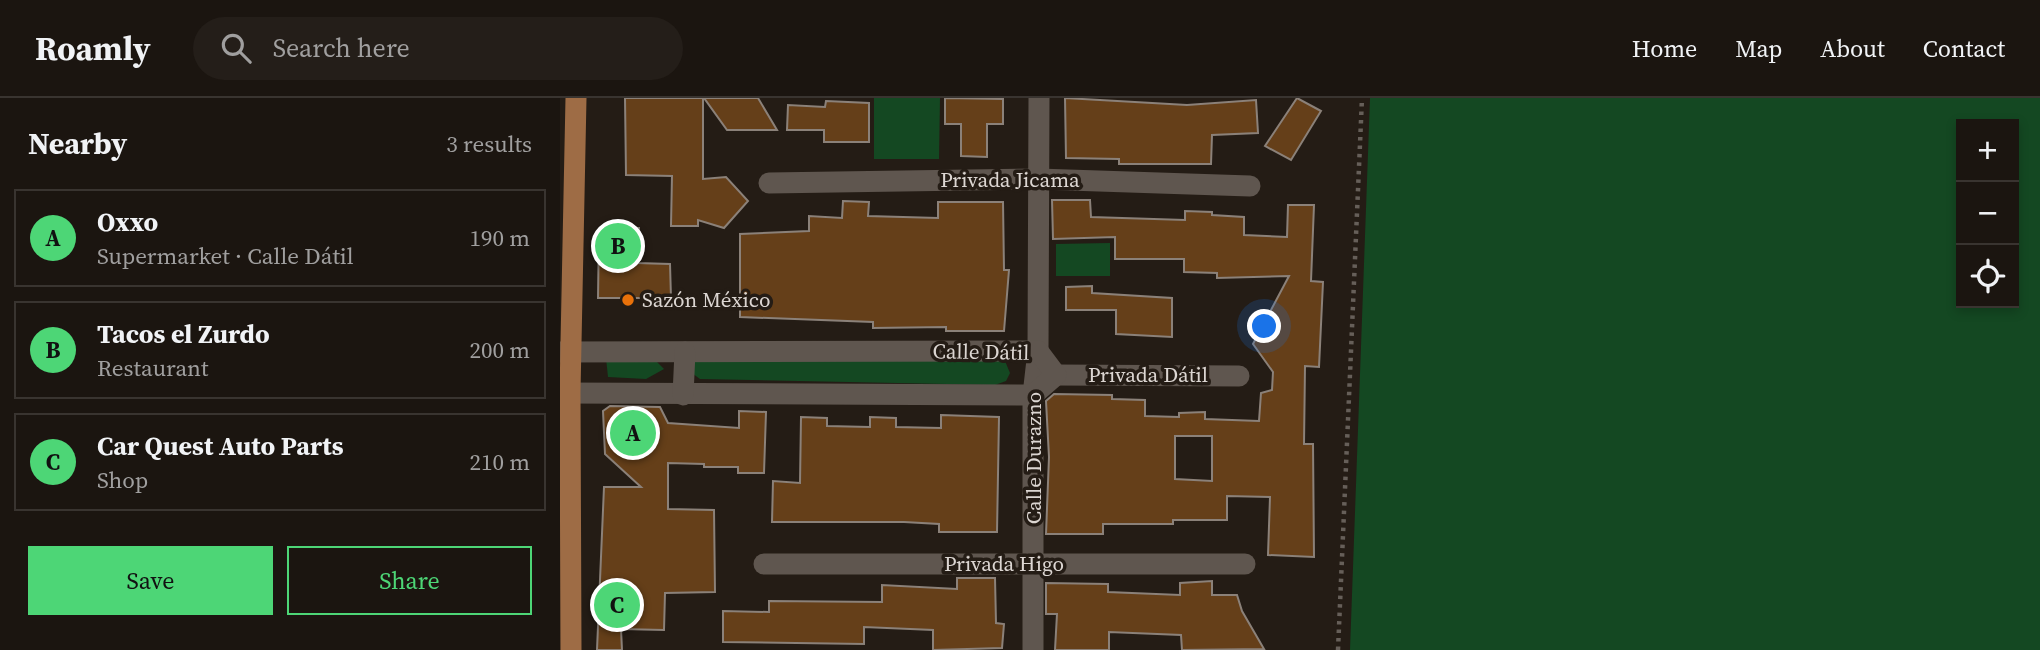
<!DOCTYPE html>
<html lang="en">
<head>
<meta charset="utf-8">
<style>
	body { margin:0; font-family:"Source Serif 4",serif; background:#241e19; color:#f1f3f6 }
	.controls { position:absolute; right:21px; top:21px; display:grid; overflow:hidden; border-radius:0px; box-shadow:0 4px 10px #0003 }
	.controls button { width:63px; height:63px; display:grid; place-items:center; padding:0; border:0; border-bottom:2px solid #393430; background:#1b1510; color:#f1f3f6; font:35px sans-serif }
	.you { position:absolute; left:705px; top:229px; width:24px; height:24px; margin:-18px; border:5px solid #fff; border-radius:50%; background:#1a73e8; box-shadow:0 0 0 10px #1a73e833 }
	.badge { display:grid; place-items:center; width:46px; height:46px; border-radius:50%; background:#4dd676; color:#111; font-size:23px; font-weight:700 }
	.pin { position:absolute; translate:-50% -50%; border:4px solid #fff; box-shadow:0 2px 7px #0006 }
	.list { margin:0; padding:0; list-style:none }
	h2 { display:flex; justify-content:space-between; align-items:center; height:91px; margin:0; padding:0 28px; font-size:30px }
	h2 small { font-size:23px; font-weight:400; color:#a09f9f }
	.list li { display:grid; grid-template-columns:46px 1fr auto; gap:21px; align-items:center; box-sizing:border-box; height:98px; margin:0 14px 14px; padding:0 14px; border:2px solid #393430; border-radius:0px }
	.list b { display:block; font-size:26px; white-space:nowrap }
	.list p { margin:0; font-size:23px; white-space:nowrap; color:#a09f9f }
	.list em { font-size:23px; font-style:normal; color:#a09f9f }
	.actions { display:flex; gap:14px; padding:21px 28px }
	.actions a { flex:1; padding:16px 0; border:2px solid #4dd676; border-radius:0px; text-align:center; font-size:24px; color:#4dd676 }
	.actions .main { background:#4dd676; color:#111 }
	.icon { flex:none; width:38px; height:38px; fill:none; stroke:currentColor; stroke-width:2; stroke-linecap:round; stroke-linejoin:round }
	.map { position:relative; flex:none; width:1480px; height:552px; overflow:hidden }
	header { display:flex; align-items:center; gap:42px; box-sizing:border-box; height:98px; padding:0 35px; background:#1b1510; border-bottom:2px solid #393430 }
	header strong { font-size:33px }
	nav { display:flex; gap:38px; margin-inline-start:auto; font-size:24px }
	.search { width:490px; height:63px; background:#241e19; display:flex; align-items:center; gap:18px; box-sizing:border-box; padding:0 24px; border-radius:38px; color:#a09f9f; font-size:26px }
	main { display:flex }
	aside { flex:1; background:#1b1510 }
	.map>svg:first-child { display:block }
	.green { fill:#144822; fill-rule:evenodd }
	.building { fill:#653f19; stroke:#8b8179; stroke-width:2; fill-rule:evenodd }
	.lines { fill:none; stroke-linecap:round; stroke-linejoin:round }
	.path { stroke:#665f59; stroke-width:4.5; stroke-dasharray:3.5 5; stroke-linecap:butt }
	.minor { stroke:#5f564f; stroke-width:21 }
	.tertiary { stroke:#5f564f; stroke-width:21 }
	.primary { stroke:#9e6c45; stroke-width:21 }
	.food-dot { fill:#e8710a; stroke:#241c15; stroke-width:2.5 }
	.labels { text-anchor:middle; stroke-width:7; stroke-linejoin:round; paint-order:stroke }
	.street-label { font-size:21px; fill:#dcd6d2; stroke:#241c15 }
	.poi-label { font-size:21px; fill:#dcd6d2; stroke:#241c15; text-anchor:start }
</style>
</head>
<body>
<header>
<strong>Roamly</strong>
<div class="search"><svg class="icon" aria-label="search" viewBox="0 0 24 24"><circle cx="10" cy="10" r="6"/><path d="M15 15l6 6"/></svg>Search here</div>
<nav><a>Home</a><a>Map</a><a>About</a><a>Contact</a></nav>
</header>
<main>
<aside>
<h2>Nearby<small>3 results</small></h2>
<ul class="list">
<li><span class="badge">A</span><div><b>Oxxo</b><p>Supermarket · Calle Dátil</p></div><em>190 m</em></li>
<li><span class="badge">B</span><div><b>Tacos el Zurdo</b><p>Restaurant</p></div><em>200 m</em></li>
<li><span class="badge">C</span><div><b>Car Quest Auto Parts</b><p>Shop</p></div><em>210 m</em></li>
</ul>
<div class="actions"><a class="main">Save</a><a>Share</a></div>
</aside>
<div class="map">
<svg width="1480" height="552" viewBox="0 0 1480 552">
	<rect width="100%" height="100%" fill="#241c15"/>
	<g class="green">
		<path d="M314 0H380L379 61H314Z"/>
		<path d="M810 0H1480V552H790ZM1401 26H1454V205H1401Z"/>
		<path d="M550 145V178H496V146Z"/>
		<path d="M136 254 445 263 450 275 446 283 435 287 140 281 129 273Z"/>
		<path d="M46 260 97 264 104 271 86 281 48 279Z"/>
	</g>
	<g class="building">
		<path d="M65 0H143V81L166 79 188 103 164 130 138 122V128H111L112 78 66 77Z"/>
		<path d="M144 0H198L217 32H167Z"/>
		<path d="M385 0 443 1V26H427V59L401 58V26H385Z"/>
		<path d="M505 0 627 7 696 2 698 35 652 37 651 66H559V61L506 60Z"/>
		<path d="M737 0 761 13 731 62 705 48Z"/>
		<path d="M266 3 309 5V44H264V32H227L228 7 265 9Z"/>
		<path d="M492 102H530L531 119 625 122V113L652 114V117L684 119V137L727 139 728 107H754L751 183 763 184 759 269 745 268 744 346H753L754 459 708 457 710 399 667 398V422H613V426H543V436H486L489 359 486 303 494 296 552 297V301L585 302V318L619 319V315L645 314V321L699 323 701 295 712 292 713 274 693 246 729 178 657 180V175L624 174V161H555V139L493 141ZM615 338H652V383L615 381Z"/>
		<path d="M283 103 309 104 308 118 378 120V104H443L444 172H449L444 233H386V229L313 230V224L180 219V136L249 133V118L282 120Z"/>
		<path d="M79 130 77 165 110 166 111 200H38L39 131Z"/>
		<path d="M532 188V195L612 200V239L556 236V212H506V189Z"/>
		<path d="M50 308 100 309 108 325 179 330V313L206 314 204 375H178V369H144V366L108 365V411L154 412 155 494 105 495 104 532 61 531 62 552H37L44 389H81L45 356 43 313Z"/>
		<path d="M381 317 439 319 437 434H379V426L344 424H212L213 383 240 385 241 319 267 320V328L310 329V319L336 320V329L381 330Z"/>
		<path d="M397 480H435L436 525 444 526 442 550 373 552V532L304 529V546L163 544V513L209 514V503L322 504V487L397 491Z"/>
		<path d="M652 483V497H677L682 513 704 551 622 552 621 537 549 534V552H495L497 516H486V485L548 486V494L620 497V485Z"/>
	</g>
	<g class="lines">
		<path class="path" d="M778 552 802 0"/>
		<g class="minor">
			<path d="M209 85 478 81 690 88"/>
			<path d="M496 277 679 278"/>
			<path d="M204 466H685"/>
			<path d="M473 552V297L478 253 479 0"/>
		</g>
		<g class="tertiary">
			<path d="M0 254 478 253 496 277 473 297 0 295"/>
			<path d="M123 297 125 254"/>
		</g>
		<path class="primary" d="M11 552 10 294 16 0"/>
	</g>
	<circle class="food-dot" cx="68" cy="202" r="7"/>
	<g class="labels">
		<g class="street-label">
			<text x="450" y="89">Privada Jicama</text>
			<text transform="translate(421 254) rotate(1)" y="7">Calle Dátil</text>
			<text x="588" y="284">Privada Dátil</text>
			<text transform="translate(474 360) rotate(-90)" y="7">Calle Durazno</text>
			<text x="444" y="473">Privada Higo</text>
		</g>
		<g class="poi-label">
			<text x="82" y="209">Sazón México</text>
		</g>
	</g>
</svg>
<div class="controls">
<button>+</button>
<button>−</button>
<button><svg class="icon" aria-label="locate" viewBox="0 0 24 24"><circle cx="12" cy="12" r="6"/><path d="M12 2v4M12 18v4M2 12h4M18 12h4"/></svg></button>
</div>
<div class="you"></div>
<div class="pin badge" style="left:73px;top:335px">A</div>
<div class="pin badge" style="left:58px;top:148px">B</div>
<div class="pin badge" style="left:57px;top:507px">C</div>
</div>
</main>
</body>
</html>
